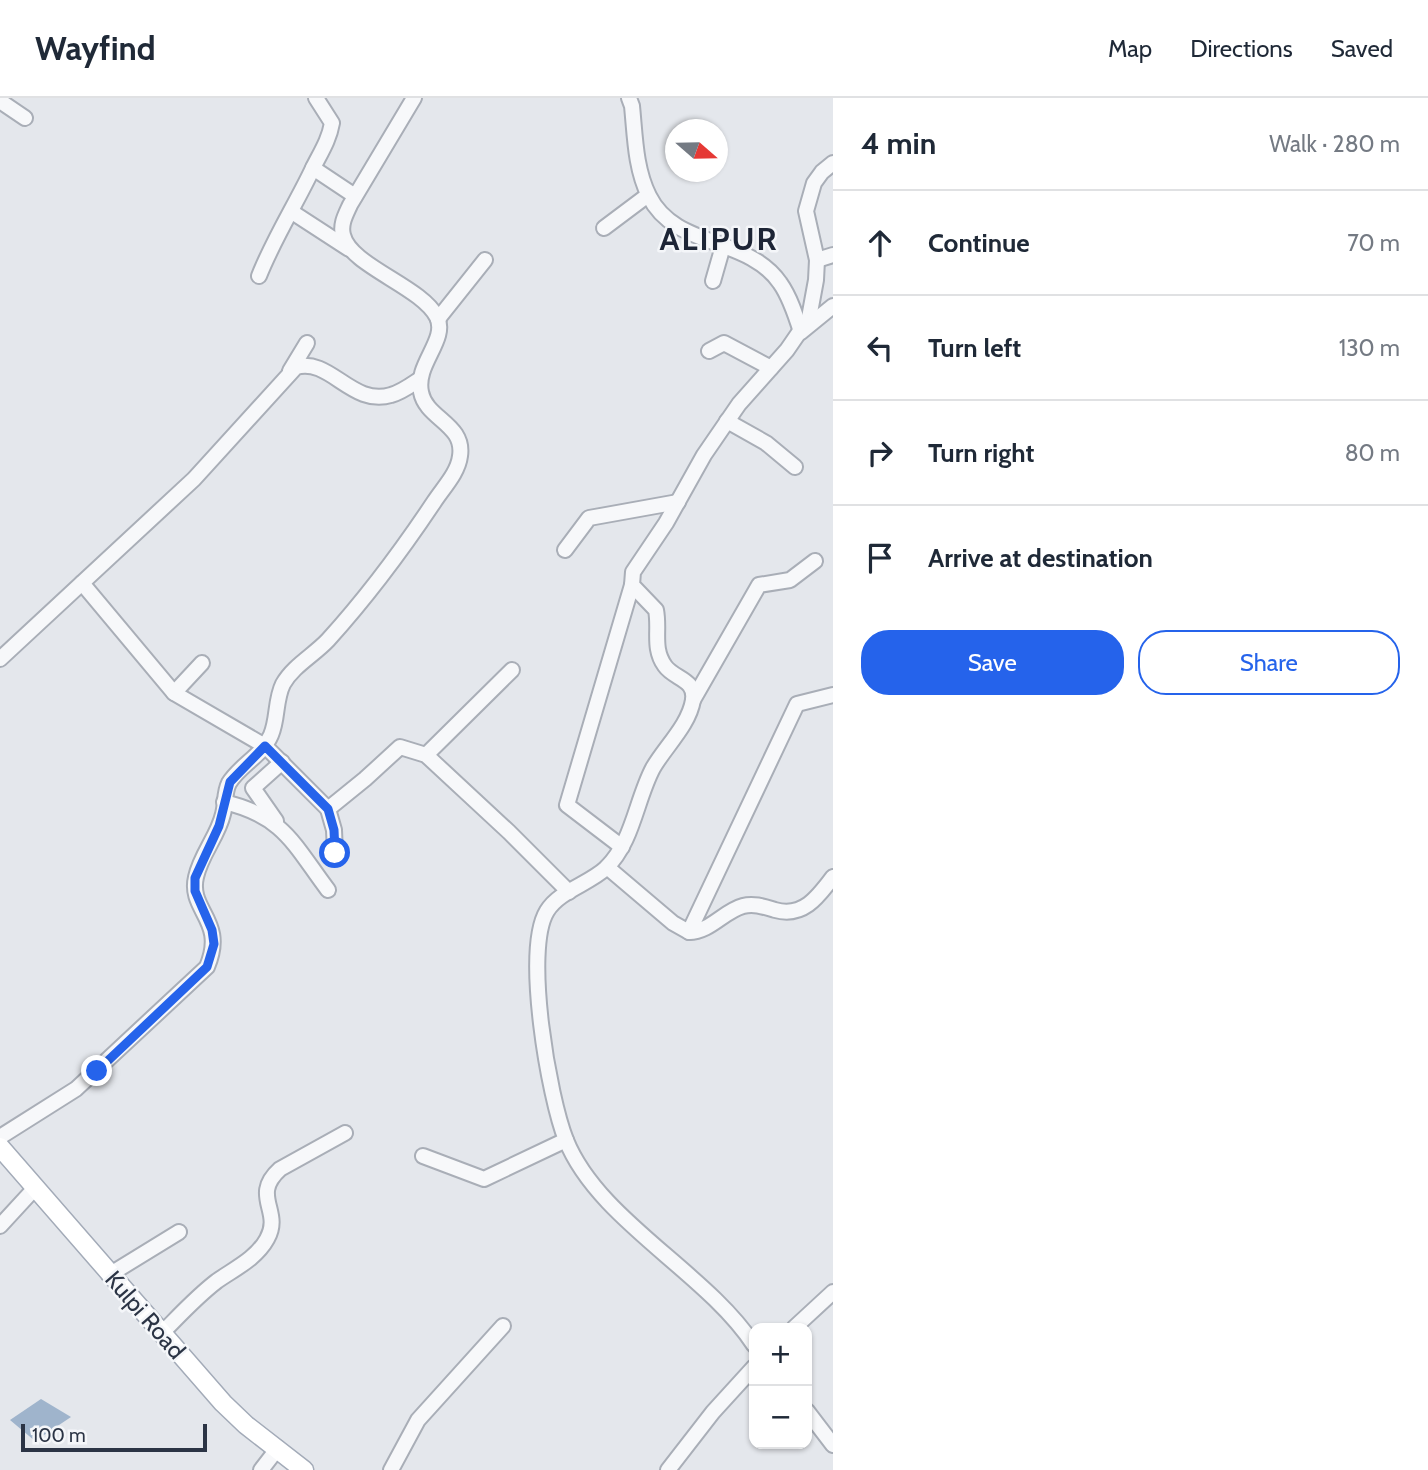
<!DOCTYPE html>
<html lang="en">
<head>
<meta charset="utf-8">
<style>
	body { margin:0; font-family:Cabin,sans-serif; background:#f2f2f3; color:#1f2937 }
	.controls { position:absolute; right:21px; bottom:21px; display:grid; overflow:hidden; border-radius:14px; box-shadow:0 2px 5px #0004 }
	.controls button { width:63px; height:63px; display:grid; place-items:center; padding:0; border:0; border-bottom:2px solid #e0e1e3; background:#fff; color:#1f2937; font:35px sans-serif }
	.compass { position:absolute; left:665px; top:21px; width:63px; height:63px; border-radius:50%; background:#fff; box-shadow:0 2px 5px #0004; rotate:110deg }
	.scale { position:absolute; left:21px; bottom:18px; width:186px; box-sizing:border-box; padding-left:7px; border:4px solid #2b3445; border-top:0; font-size:19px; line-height:24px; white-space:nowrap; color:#2b3445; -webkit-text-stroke:5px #f4f6f9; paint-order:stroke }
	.stop { position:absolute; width:21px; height:21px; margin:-16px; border:5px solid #2563eb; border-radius:50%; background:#fff }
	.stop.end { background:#2563eb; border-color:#fff; box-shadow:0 2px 7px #0008 }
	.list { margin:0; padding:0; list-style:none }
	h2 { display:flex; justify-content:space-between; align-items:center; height:91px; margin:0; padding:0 28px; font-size:30px }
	h2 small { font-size:23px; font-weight:400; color:#747a83 }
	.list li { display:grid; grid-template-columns:46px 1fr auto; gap:21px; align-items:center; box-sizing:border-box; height:105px; padding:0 28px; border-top:2px solid #e0e1e3 }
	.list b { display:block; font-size:26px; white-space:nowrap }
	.list em { font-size:23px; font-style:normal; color:#747a83 }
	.actions { display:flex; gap:14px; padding:21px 28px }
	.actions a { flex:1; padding:16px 0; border:2px solid #2563eb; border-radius:28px; text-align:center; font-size:24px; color:#2563eb }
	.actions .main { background:#2563eb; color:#fff }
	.icon { flex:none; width:38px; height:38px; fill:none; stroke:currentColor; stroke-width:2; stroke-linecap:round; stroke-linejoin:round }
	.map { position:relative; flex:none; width:833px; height:1372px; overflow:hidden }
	header { display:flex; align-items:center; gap:42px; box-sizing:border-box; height:98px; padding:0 35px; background:#fff; border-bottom:2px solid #e0e1e3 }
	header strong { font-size:33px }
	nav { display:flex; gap:38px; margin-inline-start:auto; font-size:24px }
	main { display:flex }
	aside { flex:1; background:#fff }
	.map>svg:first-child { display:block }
	.water { fill:#9fb4cc }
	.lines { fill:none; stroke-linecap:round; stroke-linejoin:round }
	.minor-casing { stroke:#a9aeb7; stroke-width:18 }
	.major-casing { stroke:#a3abb8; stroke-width:21 }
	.minor { stroke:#f7f8fa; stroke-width:14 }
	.major { stroke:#fff; stroke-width:18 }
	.route { stroke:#2563eb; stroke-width:9 }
	.labels { text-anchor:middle; stroke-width:5; stroke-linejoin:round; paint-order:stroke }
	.street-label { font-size:24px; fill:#2b3445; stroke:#f4f6f9 }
	.district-label { font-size:32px; font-weight:bold; letter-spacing:2px; fill:#1d2536; stroke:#f4f6f9 }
</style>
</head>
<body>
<header>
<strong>Wayfind</strong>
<nav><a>Map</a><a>Directions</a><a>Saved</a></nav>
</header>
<main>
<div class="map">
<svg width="833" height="1372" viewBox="0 0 833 1372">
	<rect width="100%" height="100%" fill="#e4e7ec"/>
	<path class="water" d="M41 1301 71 1319 35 1343 10 1322Z"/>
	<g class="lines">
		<g class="minor-casing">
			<g id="minor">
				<path d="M629 0 632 8C635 37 635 70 649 98 675 151 748 138 780 185 790 199 796 218 801 234L833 208"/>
				<path d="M0 3 25 20"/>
				<path d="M313 70 355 98"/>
				<path d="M292 114 349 151"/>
				<path d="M604 130 648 97"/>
				<path d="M817 162 833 157"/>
				<path d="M259 178C274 140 296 106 313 70 321 54 329 42 332 25L316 0"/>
				<path d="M713 183 723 148"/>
				<path d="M438 221 485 162"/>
				<path d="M709 253 724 245 771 270"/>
				<path d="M290 273 307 245"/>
				<path d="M727 323 766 345 795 369"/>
				<path d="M565 452 589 420 678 404"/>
				<path d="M82 485 174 595 265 648 328 711 365 681 400 649 426 657 509 734 569 794"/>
				<path d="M0 561 194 381 296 269C330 259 352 309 391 297 402 294 411 287 420 281"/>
				<path d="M174 595 202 565"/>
				<path d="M693 602 759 487 790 482 815 463"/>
				<path d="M426 657 512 572"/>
				<path d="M224 704C284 718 294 747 328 792"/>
				<path d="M328 711 334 732 335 755"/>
				<path d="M276 723 253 690 282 664"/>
				<path d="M622 749 567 707 632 487"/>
				<path d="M607 769 673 825 689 834C710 834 724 813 743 808 754 805 765 809 775 812 803 820 818 799 833 779"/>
				<path d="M689 834 797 606 833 597"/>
				<path d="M0 1039 76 991 207 869C227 822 188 813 196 779 201 756 218 738 223 716 226 705 224 695 229 685 240 667 262 658 271 637 278 621 275 602 283 586 293 568 314 557 328 542 367 499 402 452 434 404 443 390 458 375 460 358 465 326 426 321 421 294 415 266 448 242 437 219 421 188 350 168 343 137 340 126 346 116 350 107L414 0"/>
				<path d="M423 1058 484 1081 566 1042"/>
				<path d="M0 1128 35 1090"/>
				<path d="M109 1177 179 1134"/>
				<path d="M794 1230 833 1194"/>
				<path d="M161 1236C179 1218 196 1199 217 1183 234 1171 256 1161 267 1141 283 1113 250 1098 280 1071L345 1035"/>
				<path d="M754 1247C706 1174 598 1122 566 1042 549 1000 523 852 547 813 559 793 589 786 606 770 633 744 636 702 653 670 665 649 689 627 693 602 696 581 674 581 665 568 652 550 660 532 656 512L632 487 633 474 666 425 704 357 739 306 787 252 809 220 816 182 817 162 806 113 814 85 822 74 833 65"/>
				<path d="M807 1313 833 1347"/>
				<path d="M261 1372 278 1350"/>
				<path d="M391 1372 418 1322 503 1228"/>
				<path d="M668 1372 713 1314 754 1269"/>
			</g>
		</g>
		<g class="major-casing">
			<path id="major" d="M0 1049 223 1305 246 1327 304 1372"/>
		</g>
		<use href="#minor" class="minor"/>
		<use href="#major" class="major"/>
	</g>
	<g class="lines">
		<path class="route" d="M97 973 207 869 214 846 212 832 195 793V780L219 728 230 684 265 648 328 711 334 732 335 755"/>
	</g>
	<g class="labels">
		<g class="street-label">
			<text transform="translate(145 1217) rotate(49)" y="8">Kulpi Road</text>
		</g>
		<g class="district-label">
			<text x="719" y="152">ALIPUR</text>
		</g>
	</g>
</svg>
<div class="controls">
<button>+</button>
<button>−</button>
</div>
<svg class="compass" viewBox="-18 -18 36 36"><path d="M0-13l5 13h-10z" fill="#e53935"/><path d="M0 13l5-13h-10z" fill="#747a83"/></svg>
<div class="scale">100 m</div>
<div class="stop" style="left:335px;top:755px"></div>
<div class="stop end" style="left:97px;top:973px"></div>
</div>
<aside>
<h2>4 min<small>Walk · 280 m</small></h2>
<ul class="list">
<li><svg class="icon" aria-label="ahead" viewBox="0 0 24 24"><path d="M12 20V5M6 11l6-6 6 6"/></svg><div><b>Continue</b></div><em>70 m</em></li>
<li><svg class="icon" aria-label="left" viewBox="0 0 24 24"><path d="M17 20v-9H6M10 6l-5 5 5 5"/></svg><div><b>Turn left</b></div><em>130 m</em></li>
<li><svg class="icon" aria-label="right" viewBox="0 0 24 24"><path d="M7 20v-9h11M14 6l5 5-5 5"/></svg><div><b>Turn right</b></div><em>80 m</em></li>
<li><svg class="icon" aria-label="arrive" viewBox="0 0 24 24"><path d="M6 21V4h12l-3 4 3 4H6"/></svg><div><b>Arrive at destination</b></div></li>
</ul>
<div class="actions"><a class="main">Save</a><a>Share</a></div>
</aside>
</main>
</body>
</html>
